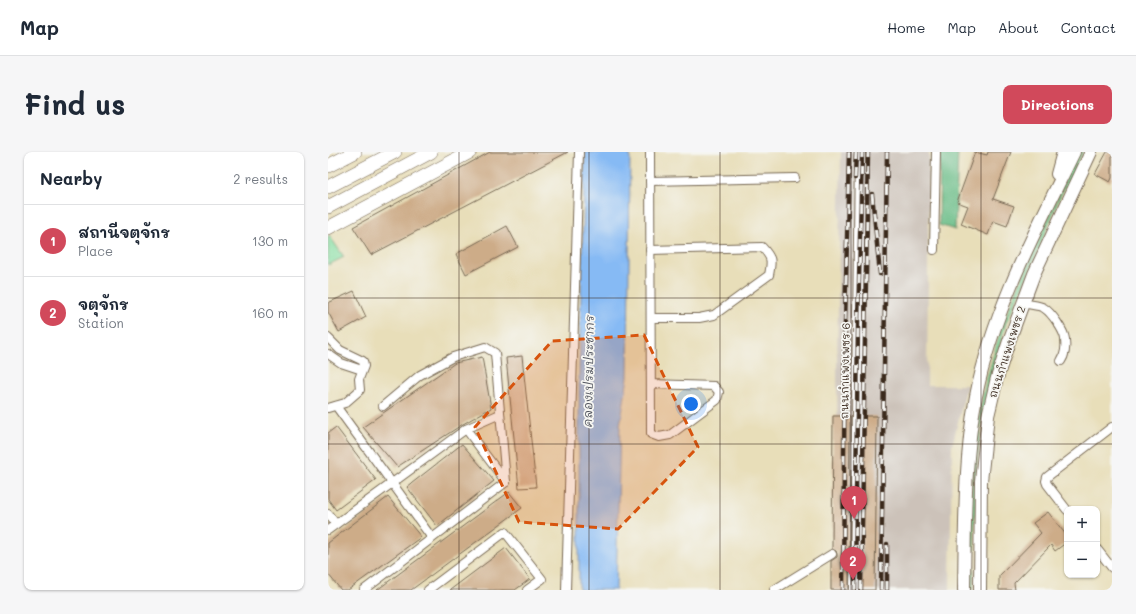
<!DOCTYPE html>
<html lang="en">
<head>
<meta charset="utf-8">
<style>
	body { margin:0; font-family:Mali,"Playpen Sans Thai",sans-serif; background:#f6f6f7; color:#1f2937 }
	.controls { position:absolute; right:12px; bottom:12px; display:grid; overflow:hidden; border-radius:8px; box-shadow:0 1px 3px #0004 }
	.controls button { width:36px; height:36px; display:grid; place-items:center; padding:0; border:0; border-bottom:1px solid #e0e1e3; background:#fff; color:#1f2937; font:20px sans-serif }
	.you { position:absolute; left:363px; top:252px; width:14px; height:14px; margin:-10px; border:3px solid #fff; border-radius:50%; background:#1a73e8; box-shadow:0 0 0 6px #1a73e833 }
	.badge { display:grid; place-items:center; width:26px; height:26px; border-radius:50%; background:#d1495b; color:#fff; font-size:13px; font-weight:700 }
	.pin { position:absolute; translate:-50% -33px; filter:drop-shadow(0 1px 2px #0008) }
	.pin::after { content:''; position:absolute; top:21px; width:14px; height:12px; background:inherit; clip-path:polygon(0 0,100% 0,50% 100%) }
	.list { margin:0; padding:0; list-style:none }
	h2 { display:flex; justify-content:space-between; align-items:center; height:52px; margin:0; padding:0 16px; font-size:17px }
	h2 small { font-size:13px; font-weight:400; color:#747a83 }
	.list li { display:grid; grid-template-columns:26px 1fr auto; gap:12px; align-items:center; box-sizing:border-box; height:72px; padding:0 16px; border-top:1px solid #e0e1e3 }
	.list b { display:block; font-size:15px; white-space:nowrap }
	.list p { margin:0; font-size:13px; white-space:nowrap; color:#747a83 }
	.list em { font-size:13px; font-style:normal; color:#747a83 }
	.map { position:relative; flex:none; width:784px; height:438px; overflow:hidden; border-radius:8px }
	header { display:flex; align-items:center; gap:24px; box-sizing:border-box; height:56px; padding:0 20px; background:#fff; border-bottom:1px solid #e0e1e3 }
	header strong { font-size:19px }
	nav { display:flex; gap:22px; margin-inline-start:auto; font-size:14px }
	.intro { display:flex; align-items:center; justify-content:space-between; box-sizing:border-box; height:96px; padding:0 24px }
	h1 { margin:0; font-size:28px }
	.button { padding:10px 18px; border-radius:8px; background:#d1495b; color:#fff; font-size:14px; font-weight:700 }
	main { display:flex; gap:24px; padding:0 24px }
	aside { flex:1; background:#fff; border-radius:8px; box-shadow:0 1px 3px #0004 }
	.map>svg:first-child { display:block }
	.industrial { fill:#ccc2b9 }
	.green { fill:#87dfa3; stroke:#618460 }
	.forest { fill:#6dbe89; stroke:#547454 }
	.water { fill:#86baf4; stroke:#607289 }
	.building { fill:#cdac88 }
	.lines { fill:none; stroke-linecap:round; stroke-linejoin:round }
	.minor-casing { stroke:#786954; stroke-width:10 }
	.tertiary-casing { stroke:#786954; stroke-width:12 }
	.secondary-casing { stroke:#786954; stroke-width:14 }
	.primary-casing { stroke:#786954; stroke-width:14 }
	.minor { stroke:#fff; stroke-width:8 }
	.tertiary { stroke:#fff; stroke-width:10 }
	.secondary { stroke:#fff; stroke-width:12 }
	.primary { stroke:#fff; stroke-width:13 }
	.rail-casing { stroke:#3b2a1e; stroke-width:4.5 }
	.rail { stroke:#f6f6f2; stroke-width:3; stroke-dasharray:9; stroke-linecap:butt }
	.marked { fill:#d7540e; fill-opacity:0.2; stroke:#d7540e; stroke-width:3; stroke-dasharray:8 5; stroke-linejoin:round }
	.grid { fill:none; stroke:#3b2a1e; stroke-width:1; stroke-opacity:0.55 }
	.labels { text-anchor:middle; stroke-width:3.5; stroke-linejoin:round; paint-order:stroke }
	.street-label { font-size:11px; fill:#3b2a1e; stroke:#f6f6f2 }
	.water-label { font-size:12px; font-style:italic; fill:#52555e; stroke:#f6f6f2 }
</style>
</head>
<body>
<header>
<strong>Map</strong>
<nav><a>Home</a><a>Map</a><a>About</a><a>Contact</a></nav>
</header>
<div class="intro"><h1>Find us</h1><a class="button">Directions</a></div>
<main>
<aside>
<h2>Nearby<small>2 results</small></h2>
<ul class="list">
<li><span class="badge">1</span><div><b>สถานีจตุจักร</b><p>Place</p></div><em>130 m</em></li>
<li><span class="badge">2</span><div><b>จตุจักร</b><p>Station</p></div><em>160 m</em></li>
</ul>
</aside>
<div class="map">
<svg width="784" height="438" viewBox="0 0 784 438">
	<rect width="100%" height="100%" fill="#f6f6f2"/>
	<filter id="ink" filterUnits="userSpaceOnUse"><feTurbulence type="fractalNoise" baseFrequency=".025" numOctaves="2"/><feDisplacementMap in="SourceGraphic" scale="8" xChannelSelector="R" yChannelSelector="G"/><feConvolveMatrix kernelMatrix="1 2 1 2 8 2 1 2 1" color-interpolation-filters="sRGB"/></filter>
	<filter id="wash" filterUnits="userSpaceOnUse"><feTurbulence type="fractalNoise" baseFrequency=".012" numOctaves="4" result="noise"/><feDisplacementMap in="SourceGraphic" scale="16" xChannelSelector="R" yChannelSelector="G"/><feGaussianBlur stdDeviation="0.9" result="paint"/><feColorMatrix in="noise" values="0 0 0 0 0 0 0 0 0 0 0 0 0 0 0 0 0 1.4 0 .05"/><feComposite in="paint" operator="in"/></filter>
	<g filter="url(#wash)">
		<rect width="100%" height="100%" fill="#e8deb9"/>
		<path class="industrial" d="M513 0H601L599 233H639L624 294 622 438H510L509 207Z"/>
		<g class="green">
			<path d="M751 0H755L731 47 707 106 678 171 660 234 654 264 648 319 645 438H641L642 361 646 289 657 233 674 173 682 154 740 21Z"/>
			<path d="M1 83 16 105 0 113V84Z"/>
		</g>
		<path class="forest" d="M612 0H630L627 78 611 73Z"/>
		<path class="water" d="M257 0H302L300 225 292 274 288 438H251V216Z"/>
		<g id="blocks">
			<g class="building">
				<path d="M162 0H240L43 103 25 75Z"/>
				<path d="M647 0 659 3 660 0H683L665 47 686 54 679 74 665 69 660 83 633 72 640 54 629 50Z"/>
				<path d="M779 0H784V26L782 30 767 22Z"/>
				<path d="M179 74 190 95 138 122 128 102Z"/>
				<path d="M26 139 38 165 11 180 0 160V151Z"/>
				<path d="M194 204 208 335 191 336 178 206Z"/>
				<path d="M154 205 163 256 135 272 69 315 35 275 127 211Z"/>
				<path d="M505 264H522L521 438H503V409L509 405V402L508 399 504 397Z"/>
				<path d="M535 264H549L547 438H534Z"/>
				<path d="M8 275 48 328 8 358 0 347V281Z"/>
				<path d="M134 292 166 329 109 374 79 335Z"/>
				<path d="M181 340 194 356 83 438H49Z"/>
				<path d="M60 345 93 385 20 438H13L0 422V391Z"/>
				<path d="M720 360 739 384V390L727 399 723 393 686 431 687 438H671V424L713 381 705 371Z"/>
				<path d="M178 396 202 427 187 438H122Z"/>
			</g>
		</g>
	</g>
	<g filter="url(#ink)">
		<use href="#blocks" fill-opacity="0" stroke="#786954" stroke-width="1"/>
		<g class="lines">
			<g class="minor-casing">
				<g id="minor">
					<path d="M322 0C322 94 323 188 323 282L331 285 342 283 389 248 391 240 386 234 323 232"/>
					<path d="M322 29 467 26"/>
					<path d="M322 98 434 95C444 106 444 108 441 123L386 163 371 166H323"/>
					<path d="M606 98 608 0"/>
					<path d="M695 151C702 153 711 153 716 156 724 161 736 179 737 187 738 195 737 203 733 209"/>
					<path d="M0 186 12 198 35 209 36 214 31 227 32 238 17 251 0 256"/>
					<path d="M0 202 13 211 34 218"/>
					<path d="M8 254 104 386"/>
					<path d="M55 254 92 223 125 205 157 195 167 201 178 330 138 277"/>
					<path d="M739 358 719 332 718 329 719 325 784 275"/>
					<path d="M0 362 8 372"/>
					<path d="M0 378 138 277 172 262"/>
					<path d="M769 397 784 416"/>
					<path d="M36 438 178 330"/>
					<path d="M100 438 177 380 214 427 199 438"/>
					<path d="M238 438 251 0"/>
					<path d="M446 438 504 402"/>
				</g>
			</g>
			<g class="tertiary-casing">
				<path id="tertiary" d="M527 438 532 0"/>
			</g>
			<g class="secondary-casing">
				<g id="secondary">
					<path d="M729 22 735 0"/>
					<path d="M636 438C637 374 636 308 648 244 665 158 708 78 746 0"/>
					<path d="M652 438 653 329 660 264 669 226 681 189 706 122 763 0"/>
				</g>
			</g>
			<g class="primary-casing">
				<g id="primary">
					<path d="M0 14 27 0"/>
					<path d="M0 35 67 0"/>
					<path d="M0 55 103 0"/>
					<path d="M0 76 142 0"/>
				</g>
			</g>
			<use href="#minor" class="minor"/>
			<use href="#tertiary" class="tertiary"/>
			<use href="#secondary" class="secondary"/>
			<use href="#primary" class="primary"/>
			<g class="rail-casing">
				<g id="rail">
					<path d="M527 26 528 0"/>
					<path d="M544 42 552 122"/>
					<path d="M515 438 517 172 521 0"/>
					<path d="M527 438 530 172 534 0"/>
					<path d="M533 438 540 0"/>
					<path d="M553 438 559 0"/>
					<path d="M559 438V392"/>
				</g>
			</g>
			<use href="#rail" class="rail"/>
		</g>
	</g>
	<path class="marked" d="M316 183 370 295 290 377 191 370 147 275 224 189Z"/>
	<path class="grid" d="M131 0V438M261 0V438M392 0V438M523 0V438M653 0V438M0 146H784M0 292H784"/>
	<g class="labels">
		<g class="street-label">
			<text transform="translate(679 200) rotate(-72)" y="4">ถนนกำแพงเพชร 2</text>
			<text transform="translate(517 219) rotate(-89)" y="4">ถนนกำแพงเพชร 6</text>
		</g>
		<g class="water-label">
			<text transform="translate(261 219) rotate(-89)" y="4">คลองเปรมประชากร</text>
		</g>
	</g>
</svg>
<div class="controls">
<button>+</button>
<button>−</button>
</div>
<div class="you"></div>
<div class="pin badge" style="left:526px;top:367px">1</div>
<div class="pin badge" style="left:525px;top:428px">2</div>
</div>
</main>
</body>
</html>
